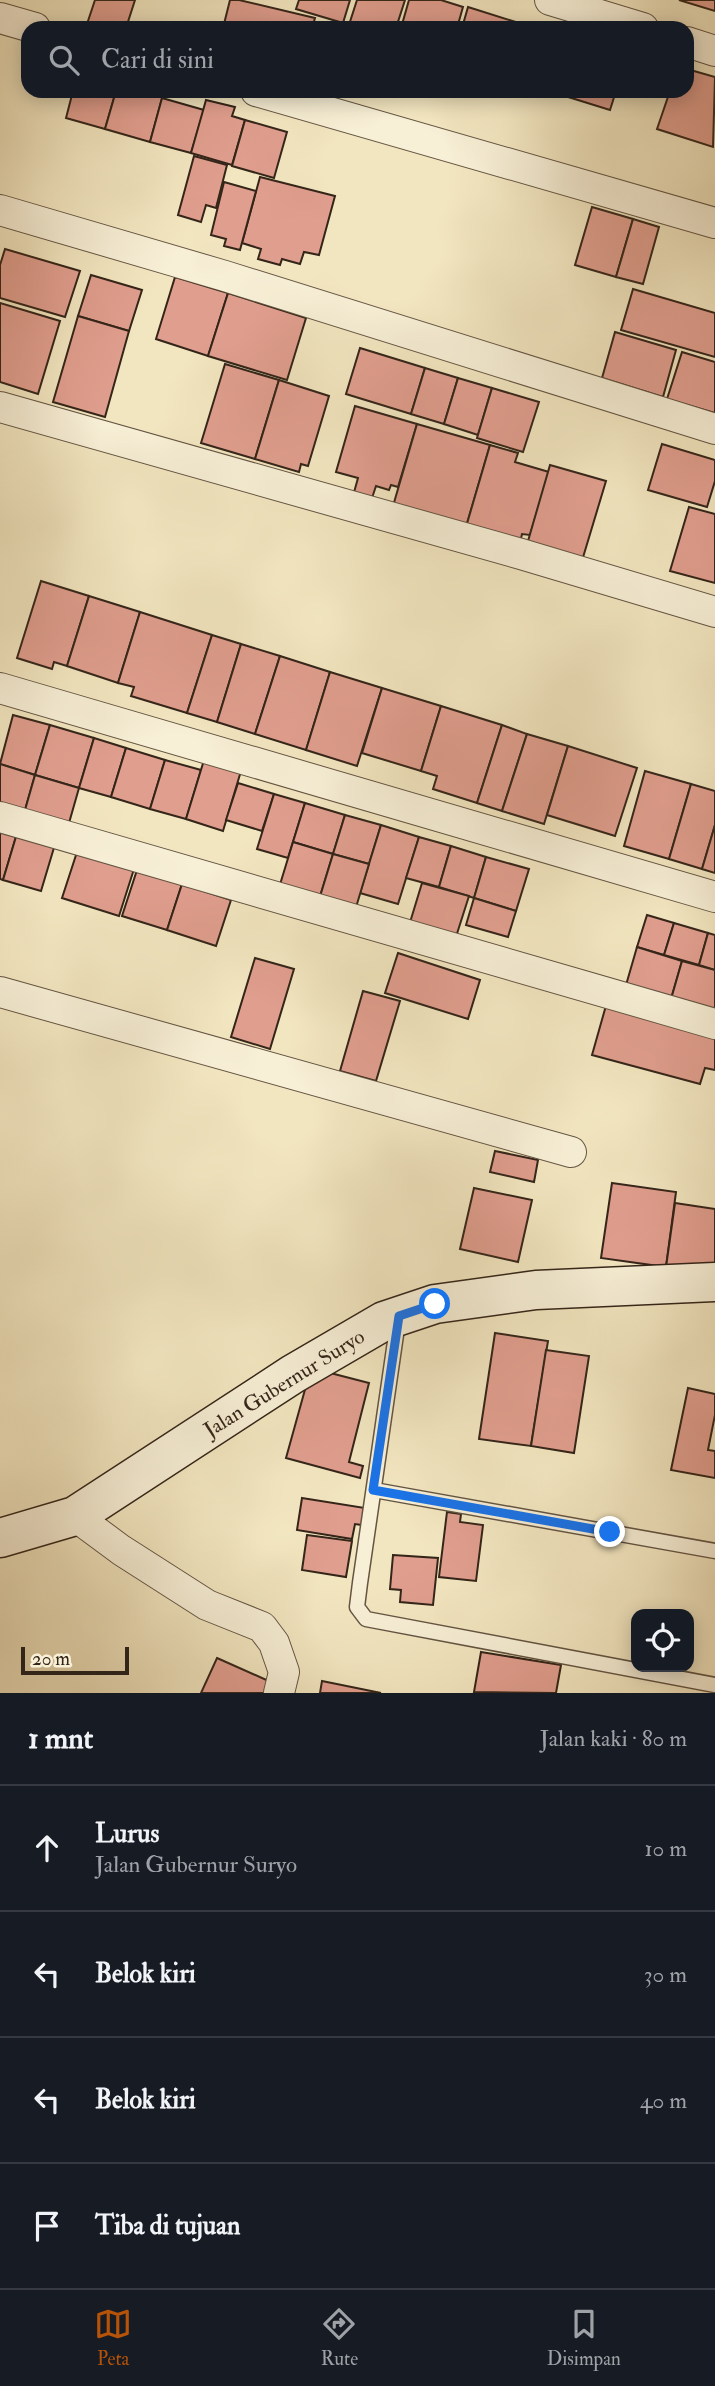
<!DOCTYPE html>
<html lang="id">
<head>
<meta charset="utf-8">
<style>
	body { margin:0; font-family:"IM FELL Double Pica",serif; background:#242831; color:#f1f3f6 }
	.controls { position:absolute; right:21px; bottom:21px; display:grid; overflow:hidden; border-radius:14px; box-shadow:0 4px 18px #0003 }
	.controls button { width:63px; height:63px; display:grid; place-items:center; padding:0; border:0; border-bottom:2px solid #363941; background:#171b24; color:#f1f3f6; font:35px sans-serif }
	.scale { position:absolute; left:21px; bottom:18px; width:108px; box-sizing:border-box; padding-left:7px; border:4px solid #342519; border-top:0; font-size:19px; line-height:24px; white-space:nowrap; color:#342519; -webkit-text-stroke:5px #f7efd6; paint-order:stroke }
	.stop { position:absolute; width:21px; height:21px; margin:-16px; border:5px solid #1a73e8; border-radius:50%; background:#fff }
	.stop.end { background:#1a73e8; border-color:#fff; box-shadow:0 2px 7px #0008 }
	.list { margin:0; padding:0; list-style:none }
	h2 { display:flex; justify-content:space-between; align-items:center; height:91px; margin:0; padding:0 28px; font-size:30px }
	h2 small { font-size:23px; font-weight:400; color:#9ea1a6 }
	.list li { display:grid; grid-template-columns:46px 1fr auto; gap:21px; align-items:center; box-sizing:border-box; height:126px; padding:0 28px; border-top:2px solid #363941 }
	.list b { display:block; font-size:26px; white-space:nowrap }
	.list p { margin:0; font-size:23px; white-space:nowrap; color:#9ea1a6 }
	.list em { font-size:23px; font-style:normal; color:#9ea1a6 }
	.icon { flex:none; width:38px; height:38px; fill:none; stroke:currentColor; stroke-width:2; stroke-linecap:round; stroke-linejoin:round }
	.map { position:relative; flex:none; width:715px; height:1693px; overflow:hidden }
	.search { position:absolute; background:#171b24; box-shadow:0 4px 18px #0003; left:21px; right:21px; top:21px; height:77px; display:flex; align-items:center; gap:18px; box-sizing:border-box; padding:0 24px; border-radius:21px; color:#9ea1a6; font-size:26px }
	.sheet { height:595px; background:#171b24 }
	nav { display:flex; justify-content:space-around; align-items:center; box-sizing:border-box; height:98px; border-top:2px solid #363941; background:#171b24; font-size:19px; color:#9ea1a6 }
	nav a { display:grid; justify-items:center; gap:4px }
	nav .on { color:#b45309 }
	.map>svg:first-child { display:block }
	.building { fill:#e09e8e; stroke:#342519; stroke-width:2 }
	.lines { fill:none; stroke-linecap:round; stroke-linejoin:round }
	.service-casing { stroke:#645543; stroke-width:17 }
	.minor-casing { stroke:#645543; stroke-width:32 }
	.secondary-casing { stroke:#342519; stroke-width:41 }
	.service { stroke:#f7efd6; stroke-width:14 }
	.minor { stroke:#f7efd6; stroke-width:30 }
	.secondary { stroke:#f7efd6; stroke-width:38 }
	.route { stroke:#1a73e8; stroke-width:9 }
	.labels { text-anchor:middle; stroke-width:7; stroke-linejoin:round; paint-order:stroke }
	.street-label { font-size:21px; fill:#342519; stroke:#f7efd6 }
</style>
</head>
<body>
<div class="map">
<svg width="715" height="1693" viewBox="0 0 715 1693">
	<rect width="100%" height="100%" fill="#f2e6c0"/>
	<filter id="stains"><feTurbulence type="fractalNoise" baseFrequency=".00286" numOctaves="4"/><feColorMatrix values="0 0 0 0 .2 0 0 0 0 .09 0 0 0 0 .02 0 0 0 .5 -.17"/></filter>
	<radialGradient id="worn" r=".72"><stop offset=".6" stop-color="#630" stop-opacity="0"/><stop offset="1" stop-color="#630" stop-opacity=".3"/></radialGradient>
	<g class="building">
		<path d="M95 0H135L126 28H102L87 24Z"/>
		<path d="M230 0H239L315 18 312 28H223Z"/>
		<path d="M299 0H350L343 23 296 9Z"/>
		<path d="M357 0H405L396 28H348Z"/>
		<path d="M409 0H441L463 7 457 28H401Z"/>
		<path d="M679 0H715V11Z"/>
		<path d="M468 7 522 24 521 28H462Z"/>
		<path d="M687 69 715 77 713 147 657 129 670 91H687Z"/>
		<path d="M73 91H116L105 129 66 118Z"/>
		<path d="M116 91H164L150 142 105 129Z"/>
		<path d="M566 91H616L610 110 565 96Z"/>
		<path d="M162 98 204 110 191 153 150 142Z"/>
		<path d="M206 100 235 107 232 116 245 120 232 165 191 153Z"/>
		<path d="M245 120 287 132 274 178 232 166Z"/>
		<path d="M194 156 227 165 216 208 206 205 201 222 178 215Z"/>
		<path d="M260 177 335 196 319 255 304 252 300 264 282 259 280 265 258 259 261 249 242 243Z"/>
		<path d="M224 182 256 191 240 250 224 246 226 239 211 235Z"/>
		<path d="M592 207 633 219 616 277 575 265Z"/>
		<path d="M633 219 659 227 643 284 616 277Z"/>
		<path d="M5 249 80 271 65 317 0 298V265Z"/>
		<path d="M91 275 142 290 129 331 78 316Z"/>
		<path d="M175 277 228 293 208 356 156 339Z"/>
		<path d="M633 289 715 313V357L621 330Z"/>
		<path d="M228 293 306 318 287 380 208 356Z"/>
		<path d="M0 303 60 321 38 394 0 382Z"/>
		<path d="M78 316 129 331 105 417 53 402Z"/>
		<path d="M615 332 676 350 663 397 602 378Z"/>
		<path d="M360 348 425 368 411 414 346 394Z"/>
		<path d="M682 352 715 362V413L667 399Z"/>
		<path d="M225 364 279 380 255 459 201 443Z"/>
		<path d="M425 368 458 378 444 424 411 414Z"/>
		<path d="M458 378 492 388 478 435 444 424Z"/>
		<path d="M279 380 329 396 308 466 301 464 299 472 255 459Z"/>
		<path d="M492 388 539 402 523 452 477 438Z"/>
		<path d="M355 406 417 424 398 487 391 485 389 490 376 486 371 501 353 496 358 478 336 472Z"/>
		<path d="M417 424 490 445 466 527 393 506Z"/>
		<path d="M662 444 715 460V481L707 507 648 490Z"/>
		<path d="M490 445 518 453 515 462 549 472 530 535 522 534 520 543 466 527Z"/>
		<path d="M550 465 606 481 581 564 526 548Z"/>
		<path d="M689 507 715 514V583L670 571Z"/>
		<path d="M41 581 89 596 67 666 54 662 52 669 17 658Z"/>
		<path d="M89 596 140 612 118 683 67 666Z"/>
		<path d="M140 612 212 635 187 713 131 696 134 687 118 683Z"/>
		<path d="M212 635 241 644 217 722 187 713Z"/>
		<path d="M241 644 280 656 255 734 217 722Z"/>
		<path d="M280 656 330 672 306 750 255 734Z"/>
		<path d="M330 672 382 688 357 766 306 750Z"/>
		<path d="M382 688 441 706 421 771 362 753Z"/>
		<path d="M441 706 502 725 477 803 433 789 437 776 421 771Z"/>
		<path d="M13 715 50 725 35 775 0 764Z"/>
		<path d="M50 725 94 738 79 788 35 775Z"/>
		<path d="M502 725 527 734 502 811 477 803Z"/>
		<path d="M527 734 568 746 544 824 502 811Z"/>
		<path d="M94 738 126 748 111 797 79 788Z"/>
		<path d="M568 746 637 768 615 836 547 815Z"/>
		<path d="M126 748 165 760 150 809 111 797Z"/>
		<path d="M165 760 201 770 186 819 150 809Z"/>
		<path d="M204 760 241 771 223 831 186 819Z"/>
		<path d="M0 764 35 775 23 817 0 810Z"/>
		<path d="M645 771 691 784 669 859 624 846Z"/>
		<path d="M35 775 79 788 67 830 23 817Z"/>
		<path d="M238 783 274 794 262 831 226 820Z"/>
		<path d="M691 784 715 791V825L702 869 669 859Z"/>
		<path d="M274 794 305 803 288 858 257 849Z"/>
		<path d="M305 803 345 815 333 854 293 842Z"/>
		<path d="M345 815 381 825 369 864 333 854Z"/>
		<path d="M0 824 18 830 3 880 0 879Z"/>
		<path d="M381 825 419 837 398 904 360 893Z"/>
		<path d="M715 825V873L702 869Z"/>
		<path d="M18 830 56 841 41 891 3 880Z"/>
		<path d="M419 837 451 846 439 887 406 878Z"/>
		<path d="M293 842 333 854 318 903 278 891Z"/>
		<path d="M451 846 486 857 474 898 439 887Z"/>
		<path d="M77 852 134 869 119 916 62 898Z"/>
		<path d="M333 854 369 864 354 914 318 903Z"/>
		<path d="M486 857 529 869 516 911 474 898Z"/>
		<path d="M137 870 182 884 167 930 122 916Z"/>
		<path d="M422 883 469 896 454 943 408 929Z"/>
		<path d="M182 884 231 900 216 946 167 930Z"/>
		<path d="M474 898 516 911 508 937 466 925Z"/>
		<path d="M647 915 674 923 664 955 637 947Z"/>
		<path d="M674 923 708 933 699 965 664 955Z"/>
		<path d="M708 933 715 935V970L699 965Z"/>
		<path d="M637 947 682 961 669 1006 624 992Z"/>
		<path d="M398 953 480 980 468 1019 385 993Z"/>
		<path d="M255 958 294 969 270 1049 231 1037Z"/>
		<path d="M682 961 715 970V1019L669 1006Z"/>
		<path d="M363 991 400 1001 376 1081 340 1071Z"/>
		<path d="M607 1002 715 1031V1070L705 1068 700 1084 592 1055Z"/>
		<path d="M495 1151 538 1160 534 1182 490 1172Z"/>
		<path d="M612 1183 676 1192 666 1267 601 1258Z"/>
		<path d="M474 1188 532 1200 518 1262 460 1249Z"/>
		<path d="M675 1203 715 1209V1274L666 1267Z"/>
		<path d="M495 1333 548 1341 531 1446 479 1439Z"/>
		<path d="M546 1350 589 1356 574 1453 531 1446Z"/>
		<path d="M311 1368 369 1383 349 1462 363 1466 360 1478 286 1458Z"/>
		<path d="M688 1388 715 1394V1415L708 1450 715 1451V1478L671 1470Z"/>
		<path d="M302 1498 365 1508 362 1525 355 1524 352 1539 297 1530Z"/>
		<path d="M447 1512 461 1514 460 1522 483 1525 476 1581 439 1577Z"/>
		<path d="M307 1535 352 1541 346 1577 302 1570Z"/>
		<path d="M393 1555 438 1558 433 1605 400 1602 401 1590 390 1589Z"/>
		<path d="M481 1652 561 1665 556 1693 474 1692Z"/>
		<path d="M217 1658 271 1682 267 1693H201Z"/>
		<path d="M322 1681 381 1693H320Z"/>
	</g>
	<g class="lines">
		<g class="service-casing">
			<g id="service">
				<path d="M398 1321 360 1583 357 1607 366 1619 715 1685"/>
				<path d="M374 1490 715 1551"/>
			</g>
		</g>
		<g class="minor-casing">
			<g id="minor">
				<path d="M550 0 643 28"/>
				<path d="M0 18 35 28"/>
				<path d="M687 42 715 51"/>
				<path d="M256 91 715 223"/>
				<path d="M0 210 225 276 715 429"/>
				<path d="M0 407 521 554 715 612"/>
				<path d="M0 688 715 897"/>
				<path d="M0 817 715 1024"/>
				<path d="M0 992 571 1152"/>
				<path d="M75 1516 121 1550 207 1605 262 1627 274 1643 284 1672 279 1693"/>
			</g>
		</g>
		<g class="secondary-casing">
			<path id="secondary" d="M0 1538 75 1516 293 1374 384 1321 435 1304 536 1290 715 1282"/>
		</g>
		<use href="#service" class="service"/>
		<use href="#minor" class="minor"/>
		<use href="#secondary" class="secondary"/>
	</g>
	<g class="lines">
		<path class="route" d="M435 1304 399 1316 373 1490 610 1532"/>
	</g>
	<g class="labels">
		<g class="street-label">
			<text transform="translate(284 1383) rotate(-32)" y="7">Jalan Gubernur Suryo</text>
		</g>
	</g>
	<rect width="100%" height="100%" filter="url(#stains)"/>
	<rect width="100%" height="100%" fill="url(#worn)"/>
</svg>
<div class="controls">
<button><svg class="icon" aria-label="locate" viewBox="0 0 24 24"><circle cx="12" cy="12" r="6"/><path d="M12 2v4M12 18v4M2 12h4M18 12h4"/></svg></button>
</div>
<div class="scale">20 m</div>
<div class="stop" style="left:435px;top:1304px"></div>
<div class="stop end" style="left:610px;top:1532px"></div>
<div class="search"><svg class="icon" aria-label="search" viewBox="0 0 24 24"><circle cx="10" cy="10" r="6"/><path d="M15 15l6 6"/></svg>Cari di sini</div>
</div>
<section class="sheet">
<h2>1 mnt<small>Jalan kaki · 80 m</small></h2>
<ul class="list">
<li><svg class="icon" aria-label="ahead" viewBox="0 0 24 24"><path d="M12 20V5M6 11l6-6 6 6"/></svg><div><b>Lurus</b><p>Jalan Gubernur Suryo</p></div><em>10 m</em></li>
<li><svg class="icon" aria-label="left" viewBox="0 0 24 24"><path d="M17 20v-9H6M10 6l-5 5 5 5"/></svg><div><b>Belok kiri</b></div><em>30 m</em></li>
<li><svg class="icon" aria-label="left" viewBox="0 0 24 24"><path d="M17 20v-9H6M10 6l-5 5 5 5"/></svg><div><b>Belok kiri</b></div><em>40 m</em></li>
<li><svg class="icon" aria-label="arrive" viewBox="0 0 24 24"><path d="M6 21V4h12l-3 4 3 4H6"/></svg><div><b>Tiba di tujuan</b></div></li>
</ul>
</section>
<nav>
<a class="on"><svg class="icon" aria-label="map" viewBox="0 0 24 24"><path d="M3 6l6-2 6 2 6-2v14l-6 2-6-2-6 2zM9 4v14M15 6v14"/></svg>Peta</a>
<a><svg class="icon" aria-label="directions" viewBox="0 0 24 24"><path d="M12 3l9 9-9 9-9-9zM9 14v-3h6M13 9l2 2-2 2"/></svg>Rute</a>
<a><svg class="icon" aria-label="saved" viewBox="0 0 24 24"><path d="M7 4h10v16l-5-4-5 4z"/></svg>Disimpan</a>
</nav>
</body>
</html>
